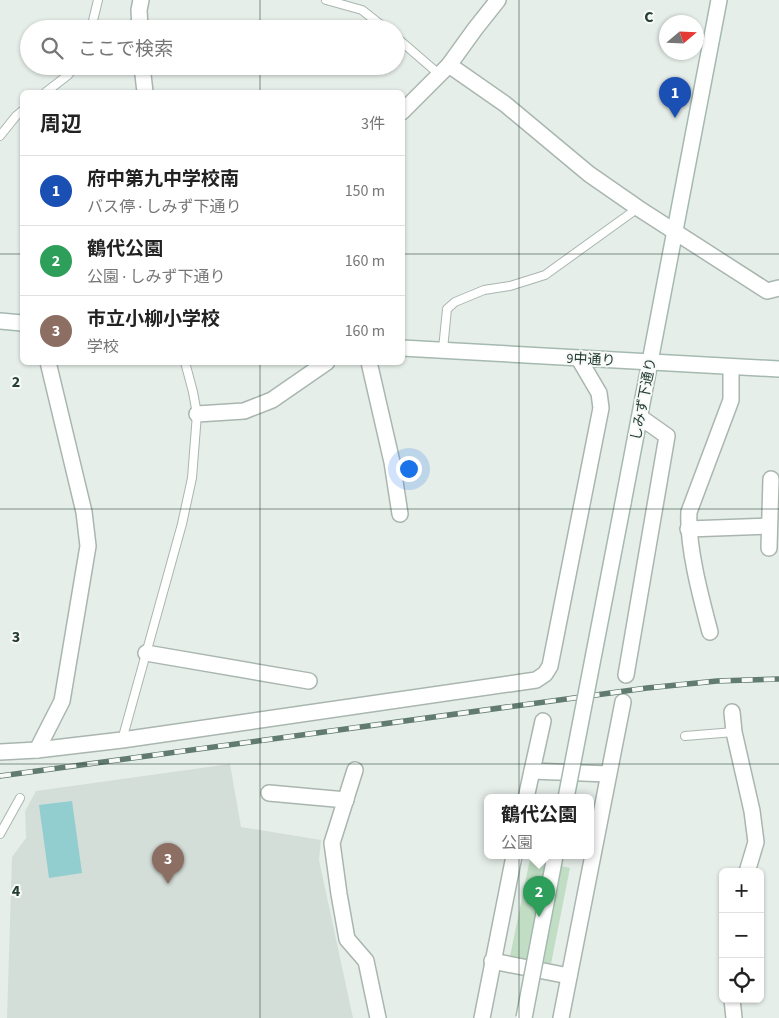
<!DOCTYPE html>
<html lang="ja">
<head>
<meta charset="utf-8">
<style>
	body { margin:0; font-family:"Source Sans 3","Noto Sans JP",sans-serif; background:#f6f6f6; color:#222 }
	.controls { position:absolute; right:15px; bottom:15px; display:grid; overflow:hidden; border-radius:8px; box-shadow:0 1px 4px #0004 }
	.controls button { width:45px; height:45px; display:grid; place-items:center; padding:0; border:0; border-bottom:1px solid #e0e0e0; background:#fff; color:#222; font:25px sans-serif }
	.compass { position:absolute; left:659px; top:15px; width:45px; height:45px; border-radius:50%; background:#fff; box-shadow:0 1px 4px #0004; rotate:71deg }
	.you { position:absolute; left:408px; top:468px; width:18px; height:18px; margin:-12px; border:4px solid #fff; border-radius:50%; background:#1a73e8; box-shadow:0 0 0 8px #1a73e833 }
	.badge { display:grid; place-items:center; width:32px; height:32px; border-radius:50%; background:#2563eb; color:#fff; font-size:16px; font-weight:700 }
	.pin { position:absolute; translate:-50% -41px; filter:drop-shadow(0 1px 2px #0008) }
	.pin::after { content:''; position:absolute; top:26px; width:18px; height:15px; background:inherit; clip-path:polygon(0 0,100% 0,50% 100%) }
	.popup { position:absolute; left:484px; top:794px; width:110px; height:65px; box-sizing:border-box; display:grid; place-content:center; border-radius:8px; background:#fff; filter:drop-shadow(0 1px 4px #0005); font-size:16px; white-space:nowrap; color:#767676 }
	.popup b { font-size:19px; color:#222 }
	.popup::after { content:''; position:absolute; left:50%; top:100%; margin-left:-10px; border:10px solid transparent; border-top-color:#fff }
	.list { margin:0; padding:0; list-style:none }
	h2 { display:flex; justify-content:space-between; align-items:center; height:65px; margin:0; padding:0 20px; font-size:21px }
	h2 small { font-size:16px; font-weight:400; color:#767676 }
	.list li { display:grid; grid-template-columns:32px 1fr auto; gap:15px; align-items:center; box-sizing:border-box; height:70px; padding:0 20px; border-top:1px solid #e0e0e0 }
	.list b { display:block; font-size:19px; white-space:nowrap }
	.list p { margin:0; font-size:16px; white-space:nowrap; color:#767676 }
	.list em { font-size:16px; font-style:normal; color:#767676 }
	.icon { flex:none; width:28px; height:28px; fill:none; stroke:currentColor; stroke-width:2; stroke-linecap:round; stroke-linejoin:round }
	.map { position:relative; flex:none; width:779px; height:1018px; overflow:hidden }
	.search { position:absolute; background:#fff; box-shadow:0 1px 4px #0004; left:20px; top:20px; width:385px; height:55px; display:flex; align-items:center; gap:12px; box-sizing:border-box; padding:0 18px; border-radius:28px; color:#767676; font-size:19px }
	.panel { position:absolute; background:#fff; box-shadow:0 1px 4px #0004; left:20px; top:90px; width:385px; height:275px; border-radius:8px }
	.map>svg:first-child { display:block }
	.built { fill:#d4ded8 }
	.green { fill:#c1dec5 }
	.water { fill:#92cdcf }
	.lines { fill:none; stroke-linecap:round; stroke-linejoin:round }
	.lane-casing { stroke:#a9b6af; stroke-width:10 }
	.street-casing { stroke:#a9b6af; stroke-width:18 }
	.secondary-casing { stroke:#a5b9b0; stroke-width:18 }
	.lane { stroke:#fff; stroke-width:8 }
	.street { stroke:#fff; stroke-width:15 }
	.secondary { stroke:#fff; stroke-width:15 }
	.rail-casing { stroke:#617b70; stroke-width:5.5 }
	.rail { stroke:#f7faf8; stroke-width:4; stroke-dasharray:11; stroke-linecap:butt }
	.secondary-bridge-casing { stroke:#a5b9b0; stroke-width:18; stroke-linecap:butt }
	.secondary-bridge { stroke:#fff; stroke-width:15 }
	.grid { fill:none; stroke:#263f35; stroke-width:1; stroke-opacity:0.55 }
	.labels { text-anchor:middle; stroke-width:4; stroke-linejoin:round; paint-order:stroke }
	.street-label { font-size:14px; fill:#263f35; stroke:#f7faf8 }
	.grid-label { font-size:16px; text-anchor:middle; font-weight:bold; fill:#263f35; stroke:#f7faf8; stroke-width:4; stroke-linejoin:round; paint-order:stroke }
</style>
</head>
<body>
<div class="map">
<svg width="779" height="1018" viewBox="0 0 779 1018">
	<rect width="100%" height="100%" fill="#e6eee9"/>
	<path class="built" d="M230 764 241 827 321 840 319 860 353 1018H7L12 857 26 838 25 811 36 791Z"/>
	<path class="green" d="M530 859 570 868 549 974 508 966Z"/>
	<path class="water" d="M72 801 82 873 49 878 39 805Z"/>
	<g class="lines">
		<g class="lane-casing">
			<g id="lane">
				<path d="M326 0 362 10 386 29"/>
				<path d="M91 29 98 0"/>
				<path d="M396 37 440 75"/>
				<path d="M46 92 68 75 75 66"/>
				<path d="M0 136 16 116 22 111"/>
				<path d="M443 349 447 309 455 302 484 290 510 286 545 275 638 208"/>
				<path d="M685 736 734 732"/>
				<path d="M122 740 182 524 192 478 197 414 193 392 185 362"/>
				<path d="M0 834 20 798"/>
			</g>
		</g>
		<g class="street-casing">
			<g id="street">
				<path d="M140 29 139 10 141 0"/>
				<path d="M449 65 505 104 589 174 638 208 767 291 779 288"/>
				<path d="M142 66 145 92"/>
				<path d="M402 112 449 65 475 29 498 0"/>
				<path d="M369 362 392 462 400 514"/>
				<path d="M197 414 244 411 272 400 327 362"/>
				<path d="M688 529 769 526"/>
				<path d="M769 548 771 479"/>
				<path d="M710 632C701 598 687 546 689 512L731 400V367"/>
				<path d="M146 653 309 681"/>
				<path d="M626 675 667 436 640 417"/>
				<path d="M732 712 734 732 752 811 756 842 747 872"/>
				<path d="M37 750 62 701 88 546 84 512 48 362"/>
				<path d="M0 752 37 750 122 740 536 680 545 674 550 666 601 408 599 393 579 359"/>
				<path d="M355 770 332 843 339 894 347 939 366 961 378 1018"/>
				<path d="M532 771 608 774"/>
				<path d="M269 793 346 800"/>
				<path d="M526 798 543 721"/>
				<path d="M492 961 569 976"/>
				<path d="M732 999 734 1018"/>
				<path d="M482 1018 514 856"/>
				<path d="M561 1018 623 702"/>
			</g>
		</g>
		<g class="secondary-casing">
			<g id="secondary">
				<path d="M0 321 22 323"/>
				<path d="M402 348 779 369"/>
				<path d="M623 503 719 0"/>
			</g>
		</g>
		<use href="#lane" class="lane"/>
		<use href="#street" class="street"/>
		<use href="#secondary" class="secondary"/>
		<g class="rail-casing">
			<path id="rail" d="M0 776 647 688 717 681 779 679"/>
		</g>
		<use href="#rail" class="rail"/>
		<g class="secondary-bridge-casing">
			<g id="secondary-bridge">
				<path d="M566 798 623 503"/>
				<path d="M524 1018 555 856"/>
			</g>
		</g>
		<use href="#secondary-bridge" class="secondary-bridge"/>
	</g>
	<path class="grid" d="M260 0V29M519 0V1018M260 66V92M0 254H22M402 254H779M260 362V1018M0 509H779M0 764H779"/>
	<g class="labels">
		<g class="street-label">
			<text transform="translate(591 359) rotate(3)" y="5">9中通り</text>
			<text transform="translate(643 399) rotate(-79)" y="5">しみず下通り</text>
		</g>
	</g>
	<g class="grid-label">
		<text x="649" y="22">C</text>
		<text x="16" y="387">2</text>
		<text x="16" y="642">3</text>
		<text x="16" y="896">4</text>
	</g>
</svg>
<div class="controls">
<button>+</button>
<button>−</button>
<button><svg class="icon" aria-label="locate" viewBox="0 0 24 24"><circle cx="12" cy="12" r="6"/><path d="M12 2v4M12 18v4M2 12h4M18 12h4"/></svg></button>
</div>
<svg class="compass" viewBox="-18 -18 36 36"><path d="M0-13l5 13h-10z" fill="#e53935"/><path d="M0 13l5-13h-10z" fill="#767676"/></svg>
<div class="you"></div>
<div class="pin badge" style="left:675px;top:118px;background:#1a4fb4">1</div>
<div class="pin badge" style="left:539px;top:917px;background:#2e9e5b">2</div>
<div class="popup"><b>鶴代公園</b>公園</div>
<div class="pin badge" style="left:168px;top:884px;background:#8d6e63">3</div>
<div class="search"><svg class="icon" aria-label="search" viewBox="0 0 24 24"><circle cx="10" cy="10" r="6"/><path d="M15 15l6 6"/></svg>ここで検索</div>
<section class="panel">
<h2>周辺<small>3件</small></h2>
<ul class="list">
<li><span class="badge" style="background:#1a4fb4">1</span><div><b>府中第九中学校南</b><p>バス停 · しみず下通り</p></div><em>150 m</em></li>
<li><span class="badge" style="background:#2e9e5b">2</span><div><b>鶴代公園</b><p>公園 · しみず下通り</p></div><em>160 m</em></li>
<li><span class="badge" style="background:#8d6e63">3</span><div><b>市立小柳小学校</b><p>学校</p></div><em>160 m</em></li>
</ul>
</section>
</div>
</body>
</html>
